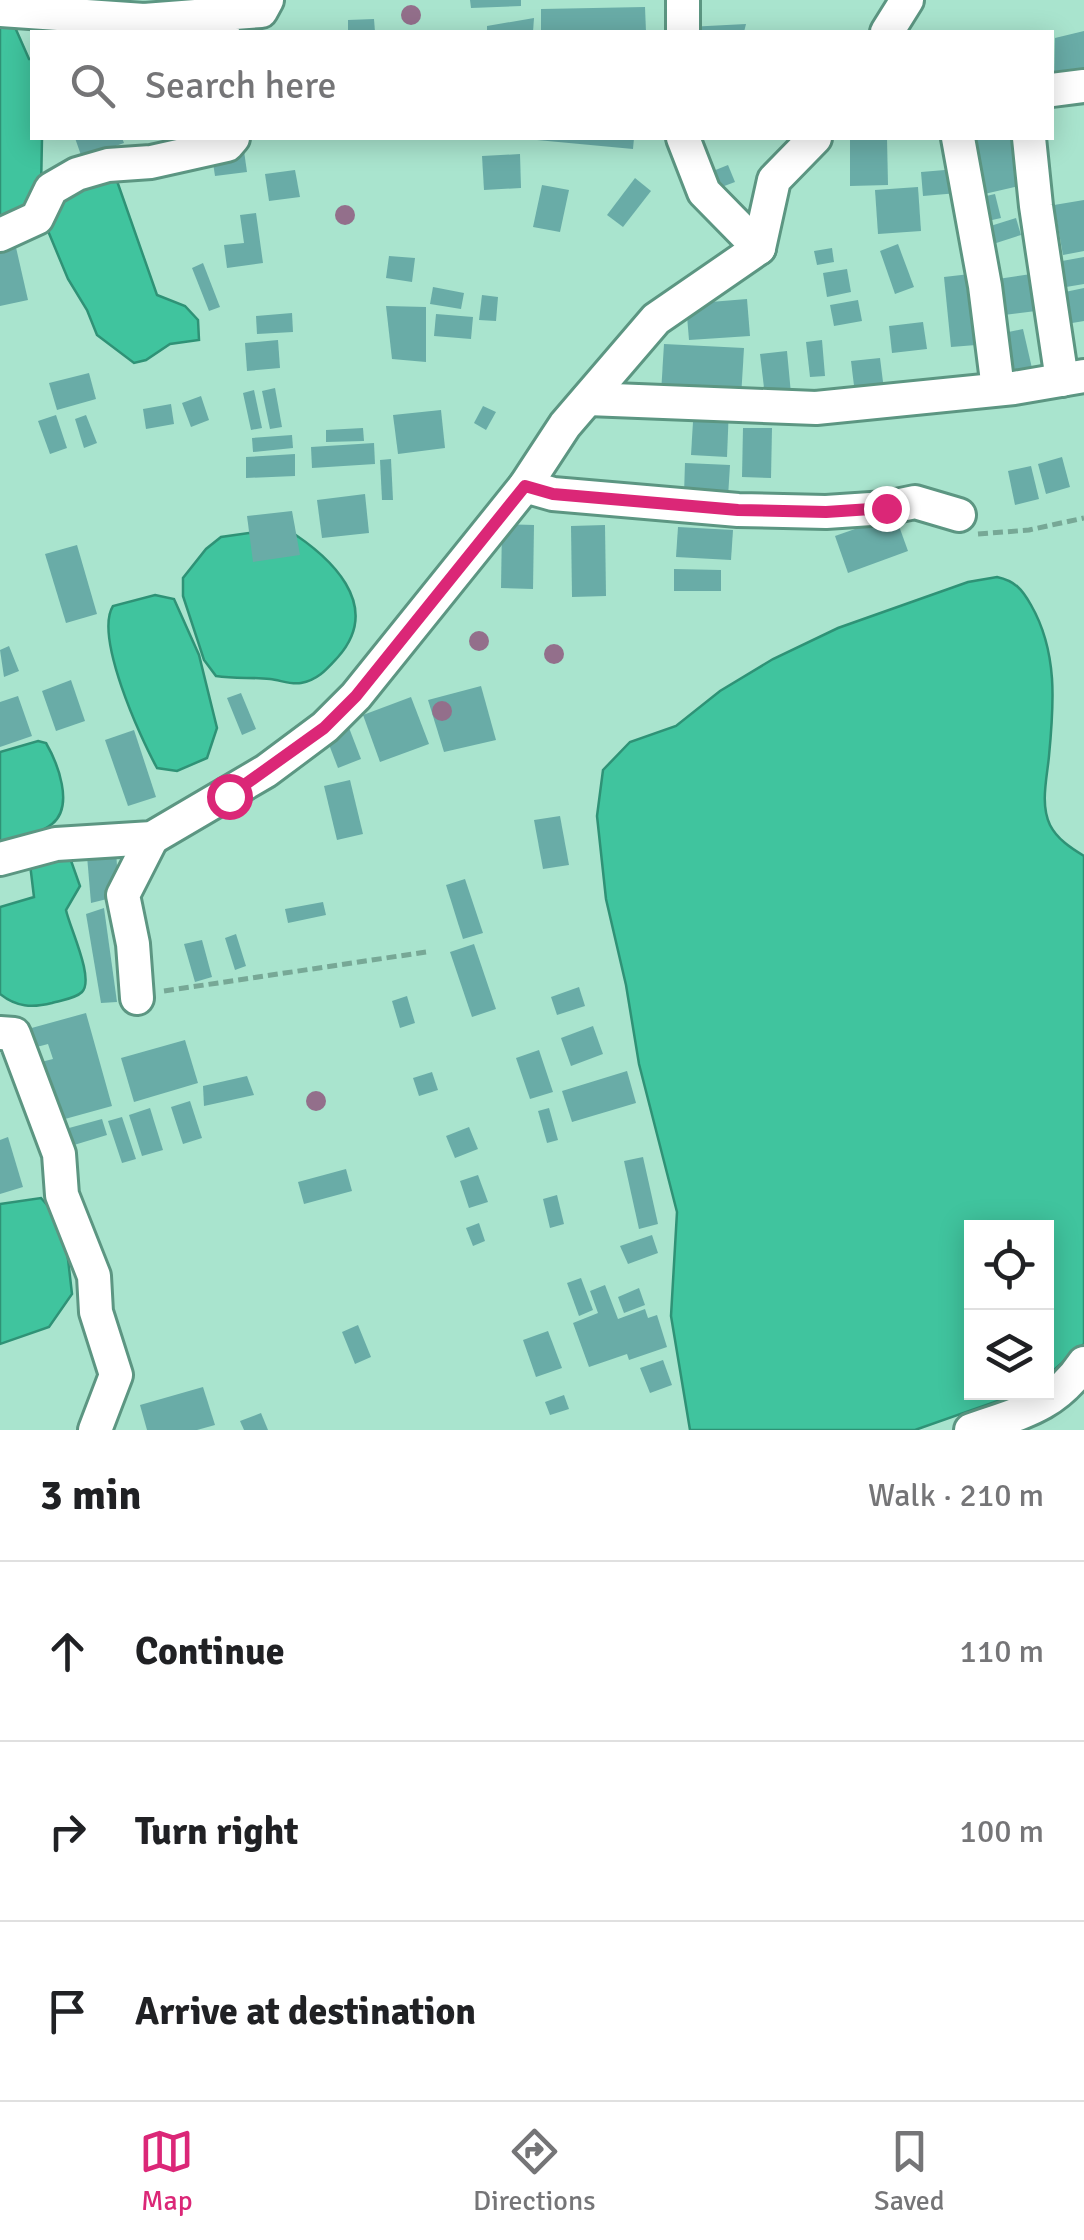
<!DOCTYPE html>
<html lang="en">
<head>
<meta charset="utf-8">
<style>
	body { margin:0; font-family:Signika,sans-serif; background:#f2f2f2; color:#202124 }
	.controls { position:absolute; right:30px; bottom:30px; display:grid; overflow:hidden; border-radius:0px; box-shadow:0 5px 25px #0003 }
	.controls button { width:90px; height:90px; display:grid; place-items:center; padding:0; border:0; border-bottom:2px solid #e0e0e0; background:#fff; color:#202124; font:50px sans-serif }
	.stop { position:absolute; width:30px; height:30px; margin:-22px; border:8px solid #db2777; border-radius:50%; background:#fff }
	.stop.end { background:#db2777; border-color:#fff; box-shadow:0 2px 10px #0008 }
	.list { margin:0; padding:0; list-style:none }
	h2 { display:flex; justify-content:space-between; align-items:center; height:130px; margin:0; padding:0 40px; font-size:42px }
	h2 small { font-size:32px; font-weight:400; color:#757577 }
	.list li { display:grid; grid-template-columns:65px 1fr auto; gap:30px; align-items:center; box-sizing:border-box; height:180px; padding:0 40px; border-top:2px solid #e0e0e0 }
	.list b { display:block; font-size:38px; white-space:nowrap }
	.list em { font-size:32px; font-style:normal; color:#757577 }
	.icon { flex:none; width:55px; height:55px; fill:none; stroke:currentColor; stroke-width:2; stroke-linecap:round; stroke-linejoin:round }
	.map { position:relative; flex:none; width:1084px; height:1430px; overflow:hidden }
	.search { position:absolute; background:#fff; box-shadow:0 5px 25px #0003; left:30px; right:30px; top:30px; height:110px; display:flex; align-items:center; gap:25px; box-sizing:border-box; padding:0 35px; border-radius:0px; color:#757577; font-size:38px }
	.sheet { height:670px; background:#fff }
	nav { display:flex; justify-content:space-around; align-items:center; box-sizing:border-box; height:140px; border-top:2px solid #e0e0e0; background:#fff; font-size:28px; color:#757577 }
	nav a { display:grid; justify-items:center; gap:5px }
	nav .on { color:#db2777 }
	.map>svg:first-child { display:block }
	.water { fill:#40c49e; stroke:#2f9276; stroke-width:2.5 }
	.building { fill:#69aca7 }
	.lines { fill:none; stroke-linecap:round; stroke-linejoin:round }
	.minor-casing { stroke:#5c9682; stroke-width:38 }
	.path { stroke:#77a896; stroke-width:5; stroke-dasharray:10 5; stroke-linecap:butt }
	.minor { stroke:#fff; stroke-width:32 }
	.tree { fill:#936f8b }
	.route { stroke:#db2777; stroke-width:12 }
</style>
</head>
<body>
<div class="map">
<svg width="1084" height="1430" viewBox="0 0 1084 1430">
	<rect width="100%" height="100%" fill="#a9e4ce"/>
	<g class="water">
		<path d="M14 25 29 59H32V138H42L41 189 37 206 0 227V26Z"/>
		<path d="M106 176 117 181 157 295 185 306 198 320 199 340 170 344 146 360 134 363 97 335 87 310 68 279 46 226 47 200Z"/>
		<path d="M285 528C330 556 384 605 338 657 327 669 318 680 301 683 291 685 280 680 270 679 252 677 235 679 216 676L204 660 183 596V578L206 549 221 537Z"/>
		<path d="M997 577C1015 581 1022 589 1031 605 1058 652 1054 704 1049 756 1047 778 1040 804 1050 825 1057 839 1071 848 1084 856V1344L1047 1376 1046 1228H972V1392L1020 1393 915 1430H690L671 1316 677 1212 639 1064 626 985 606 899 597 816 603 770 630 742 676 726 720 691 773 659 838 628 968 582Z"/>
		<path d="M155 595 174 599 199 655 217 728 207 758 177 771 157 768C140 737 94 636 113 606Z"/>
		<path d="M38 741 46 743C57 762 75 806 52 824 40 834 15 840 0 842V752Z"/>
		<path d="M69 855 80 886 66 910C69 926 95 979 82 992 75 999 61 1000 52 1003 32 1008 16 1007 0 994V907L34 897 30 864Z"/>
		<path d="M41 1198 64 1224 72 1294 49 1327 0 1344V1204Z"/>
	</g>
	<g class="building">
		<path d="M470 0H521V6L471 8Z"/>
		<path d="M645 7 646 32H541V9Z"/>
		<path d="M534 18 533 32H487V26Z"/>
		<path d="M374 19 375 32H348V20Z"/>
		<path d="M746 24 744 32H687L688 27Z"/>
		<path d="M1084 31V82L1054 86 1055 38Z"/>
		<path d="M75 138H122L124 143 82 158Z"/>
		<path d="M537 138H634L633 149 537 140Z"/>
		<path d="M850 138H887L888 185 850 186Z"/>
		<path d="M967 138H1012L1023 185 980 195Z"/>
		<path d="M244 151 247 172 215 176 212 156Z"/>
		<path d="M520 154 521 188 484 190 482 156Z"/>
		<path d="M728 165 735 182 719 188 713 171Z"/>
		<path d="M957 169 958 193 923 196 921 172Z"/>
		<path d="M295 170 300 197 269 201 265 174Z"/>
		<path d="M635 178 651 191 623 227 607 215Z"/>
		<path d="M542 185 569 190 560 232 533 227Z"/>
		<path d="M918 187 921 231 878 234 875 190Z"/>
		<path d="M995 194 1001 218 979 223 973 199Z"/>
		<path d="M1084 200V251L1063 255 1054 205Z"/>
		<path d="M256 213 263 263 227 268 224 245 244 243 240 215Z"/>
		<path d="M1016 218 1021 235 990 245 984 228Z"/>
		<path d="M15 243 28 300 0 306V247Z"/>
		<path d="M898 244 914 287 895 294 880 251Z"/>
		<path d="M832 248 834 262 817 265 814 251Z"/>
		<path d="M389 256 415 258 412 282 386 278Z"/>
		<path d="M1084 257V284L1066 287 1062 261Z"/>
		<path d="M203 263 220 307 209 311 192 268Z"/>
		<path d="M847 269 851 292 827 297 823 273Z"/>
		<path d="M970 274 976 345 951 347 944 277Z"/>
		<path d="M1031 274 1036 311 996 316 991 280Z"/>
		<path d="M433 287 464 293 461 309 430 304Z"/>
		<path d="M1084 288V321L1072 323 1065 292Z"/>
		<path d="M482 295 498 297 496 321 479 320Z"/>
		<path d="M747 299 750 336 689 340 686 304Z"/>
		<path d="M858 300 862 321 834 326 830 305Z"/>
		<path d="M386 306 426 307V362L392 359Z"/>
		<path d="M292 313 293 332 257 334 256 316Z"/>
		<path d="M436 314 473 317 471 339 434 336Z"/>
		<path d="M923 322 927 349 892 353 889 326Z"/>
		<path d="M1023 329 1034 377 1010 382 999 334Z"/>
		<path d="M278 340 280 368 247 371 245 343Z"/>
		<path d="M822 340 825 376 810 377 806 342Z"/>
		<path d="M664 344 744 348 741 398 661 393Z"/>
		<path d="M787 351 791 394 765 396 760 354Z"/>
		<path d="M880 358 884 390 855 394 851 361Z"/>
		<path d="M89 373 96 399 57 410 49 383Z"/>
		<path d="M275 388 282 427 270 429 262 391Z"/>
		<path d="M254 390 262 428 251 430 243 393Z"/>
		<path d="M201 396 209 420 191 427 182 403Z"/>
		<path d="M171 404 174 424 146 429 143 409Z"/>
		<path d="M694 405 729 407 727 457 691 455Z"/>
		<path d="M483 406 496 412 486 430 474 423Z"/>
		<path d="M441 410 445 448 398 454 393 415Z"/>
		<path d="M56 415 67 448 50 454 38 421Z"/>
		<path d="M86 415 97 443 84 448 75 419Z"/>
		<path d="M363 428 364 441 326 442V430Z"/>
		<path d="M743 428H772L771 478 742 477Z"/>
		<path d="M292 435 293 448 253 452 252 438Z"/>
		<path d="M374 443 375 464 312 468 311 447Z"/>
		<path d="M295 454V476L246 478V457Z"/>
		<path d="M1062 457 1070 487 1046 494 1038 464Z"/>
		<path d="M391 459 393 500H382L380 460Z"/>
		<path d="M685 463 730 465 728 497 684 494Z"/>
		<path d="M1031 466 1039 499 1015 505 1008 471Z"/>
		<path d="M365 494 369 533 322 538 317 500Z"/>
		<path d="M292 511 300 555 253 562 247 516Z"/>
		<path d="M895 515 908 551 848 573 835 536Z"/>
		<path d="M502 524 534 525 533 589 501 588Z"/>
		<path d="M605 525 606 596 572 597 571 526Z"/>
		<path d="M678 527 733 530 731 560 676 557Z"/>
		<path d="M77 545 97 614 66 623 45 554Z"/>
		<path d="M674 569 721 570V591H674Z"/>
		<path d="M9 646 19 671 4 677 0 650Z"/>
		<path d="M71 680 85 721 56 731 42 691Z"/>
		<path d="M481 686 496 740 444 752 428 700Z"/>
		<path d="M241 693 256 729 242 735 227 698Z"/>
		<path d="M18 696 32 736 0 747V702Z"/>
		<path d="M411 697 429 744 380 762 363 715Z"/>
		<path d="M341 707 361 759 338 768 318 716Z"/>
		<path d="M134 730 156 797 128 806 105 740Z"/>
		<path d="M350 780 363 834 337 840 324 786Z"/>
		<path d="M560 816 569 865 543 869 534 820Z"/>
		<path d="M115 836 119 896 91 903 86 844Z"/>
		<path d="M465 879 483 933 463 939 446 885Z"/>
		<path d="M323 902 326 915 288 923 285 909Z"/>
		<path d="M104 908 117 1002 101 1003 86 914Z"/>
		<path d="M236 934 246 966 235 970 225 938Z"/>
		<path d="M202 940 212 977 195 982 184 944Z"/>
		<path d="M474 944 496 1009 472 1017 450 952Z"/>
		<path d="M579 987 585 1006 557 1015 551 997Z"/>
		<path d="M407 996 415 1023 400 1028 392 1001Z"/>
		<path d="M86 1013 112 1106 54 1122 37 1063 53 1059 48 1044 33 1048 28 1029Z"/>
		<path d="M593 1026 603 1054 571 1066 561 1038Z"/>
		<path d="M185 1040 198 1083 134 1102 121 1058Z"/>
		<path d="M539 1050 553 1092 530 1099 516 1058Z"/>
		<path d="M627 1071 636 1103 572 1122 562 1091Z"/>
		<path d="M432 1072 438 1090 419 1096 413 1078Z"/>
		<path d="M247 1076 254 1095 204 1106 203 1086Z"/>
		<path d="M190 1101 202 1138 183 1144 171 1107Z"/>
		<path d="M150 1108 163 1150 142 1156 129 1115Z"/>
		<path d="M549 1108 558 1140 547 1143 538 1111Z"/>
		<path d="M122 1117 136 1159 122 1163 108 1121Z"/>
		<path d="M102 1119 107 1135 74 1145 69 1128Z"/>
		<path d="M469 1127 478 1149 455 1158 446 1136Z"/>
		<path d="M8 1137 23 1187 0 1194V1140Z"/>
		<path d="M643 1157 658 1224 639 1229 624 1161Z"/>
		<path d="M346 1169 352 1191 304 1204 298 1182Z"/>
		<path d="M478 1175 488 1202 469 1208 460 1181Z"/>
		<path d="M557 1195 564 1224 550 1228 543 1199Z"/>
		<path d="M479 1223 485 1241 473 1246 466 1228Z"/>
		<path d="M652 1235 658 1253 628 1264 620 1246Z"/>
		<path d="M581 1278 593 1310 579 1316 567 1283Z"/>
		<path d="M605 1285 618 1319 645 1309 648 1318 657 1315 667 1347 629 1360 627 1354 589 1367 573 1323 598 1313 590 1291Z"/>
		<path d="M639 1288 645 1305 624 1313 618 1297Z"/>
		<path d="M358 1325 371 1357 355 1364 342 1332Z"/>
		<path d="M548 1331 562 1368 536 1377 523 1340Z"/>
		<path d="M663 1360 672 1385 650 1393 640 1368Z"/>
		<path d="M203 1387 215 1425 197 1430H147L140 1405Z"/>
		<path d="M564 1395 569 1409 550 1415 545 1402Z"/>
		<path d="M261 1413 268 1430H244L240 1421Z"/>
	</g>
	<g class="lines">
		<g class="minor-casing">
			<g id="minor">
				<path d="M0 10 144 20 221 14"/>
				<path d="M223 32 221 14 261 11 267 0"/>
				<path d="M683 32V0"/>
				<path d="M887 32 907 0"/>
				<path d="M1052 90 1084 86"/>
				<path d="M683 138 704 192 759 248"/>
				<path d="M958 138 985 286 998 389"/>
				<path d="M1029 138 1036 206 1062 380"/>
				<path d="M0 235 37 218 51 189 77 174 108 165 151 162 227 145 233 138"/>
				<path d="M588 399 816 408 1014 388 1084 376"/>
				<path d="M525 486 553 494 738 510 826 512 886 508 915 502 959 515"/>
				<path d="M0 859 56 844 152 838 266 771 325 727 356 696 525 486 565 425 656 319 759 248 774 180 815 138"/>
				<path d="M137 998 133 944 123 895 152 838"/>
				<path d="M0 1033 14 1034 59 1154 62 1195 94 1276 96 1312 116 1375 95 1430"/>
				<path d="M971 1430C1019 1413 1054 1408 1084 1363"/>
			</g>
		</g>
		<g class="path">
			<path d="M978 534 1029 530 1084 518"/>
			<path d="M164 991 426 952"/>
		</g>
		<use href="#minor" class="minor"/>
	</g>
	<g class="tree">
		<circle cx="411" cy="15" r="10"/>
		<circle cx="345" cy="215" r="10"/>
		<circle cx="479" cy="641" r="10"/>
		<circle cx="554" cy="654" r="10"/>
		<circle cx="442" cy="711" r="10"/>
		<circle cx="316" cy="1101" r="10"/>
	</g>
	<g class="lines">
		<path class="route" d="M229 796 324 728 356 696 525 486 553 494 738 510 826 512 886 508"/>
	</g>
</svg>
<div class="controls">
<button><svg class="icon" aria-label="locate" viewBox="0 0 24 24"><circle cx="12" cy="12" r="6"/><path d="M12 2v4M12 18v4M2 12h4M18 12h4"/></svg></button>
<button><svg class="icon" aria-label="layers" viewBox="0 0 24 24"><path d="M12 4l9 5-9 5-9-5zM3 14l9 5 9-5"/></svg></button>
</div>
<div class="stop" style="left:229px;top:796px"></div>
<div class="stop end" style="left:886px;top:508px"></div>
<div class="search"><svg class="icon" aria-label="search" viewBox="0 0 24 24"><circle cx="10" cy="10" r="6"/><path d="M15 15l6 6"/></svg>Search here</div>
</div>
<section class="sheet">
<h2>3 min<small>Walk · 210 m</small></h2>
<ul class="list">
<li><svg class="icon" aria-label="ahead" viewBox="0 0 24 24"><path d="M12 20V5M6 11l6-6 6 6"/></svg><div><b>Continue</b></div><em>110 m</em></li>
<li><svg class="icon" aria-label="right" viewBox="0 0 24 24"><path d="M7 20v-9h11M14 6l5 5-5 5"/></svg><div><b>Turn right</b></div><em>100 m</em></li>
<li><svg class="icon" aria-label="arrive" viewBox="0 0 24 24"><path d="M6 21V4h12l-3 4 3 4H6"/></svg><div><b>Arrive at destination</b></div></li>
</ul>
</section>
<nav>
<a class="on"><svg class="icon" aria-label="map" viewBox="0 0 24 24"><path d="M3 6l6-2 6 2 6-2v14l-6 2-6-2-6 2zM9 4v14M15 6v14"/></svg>Map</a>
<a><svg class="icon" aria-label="directions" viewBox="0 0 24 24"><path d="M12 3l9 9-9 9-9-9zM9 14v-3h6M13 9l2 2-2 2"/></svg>Directions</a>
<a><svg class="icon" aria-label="saved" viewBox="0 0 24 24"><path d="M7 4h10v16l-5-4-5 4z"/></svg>Saved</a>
</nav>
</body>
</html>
